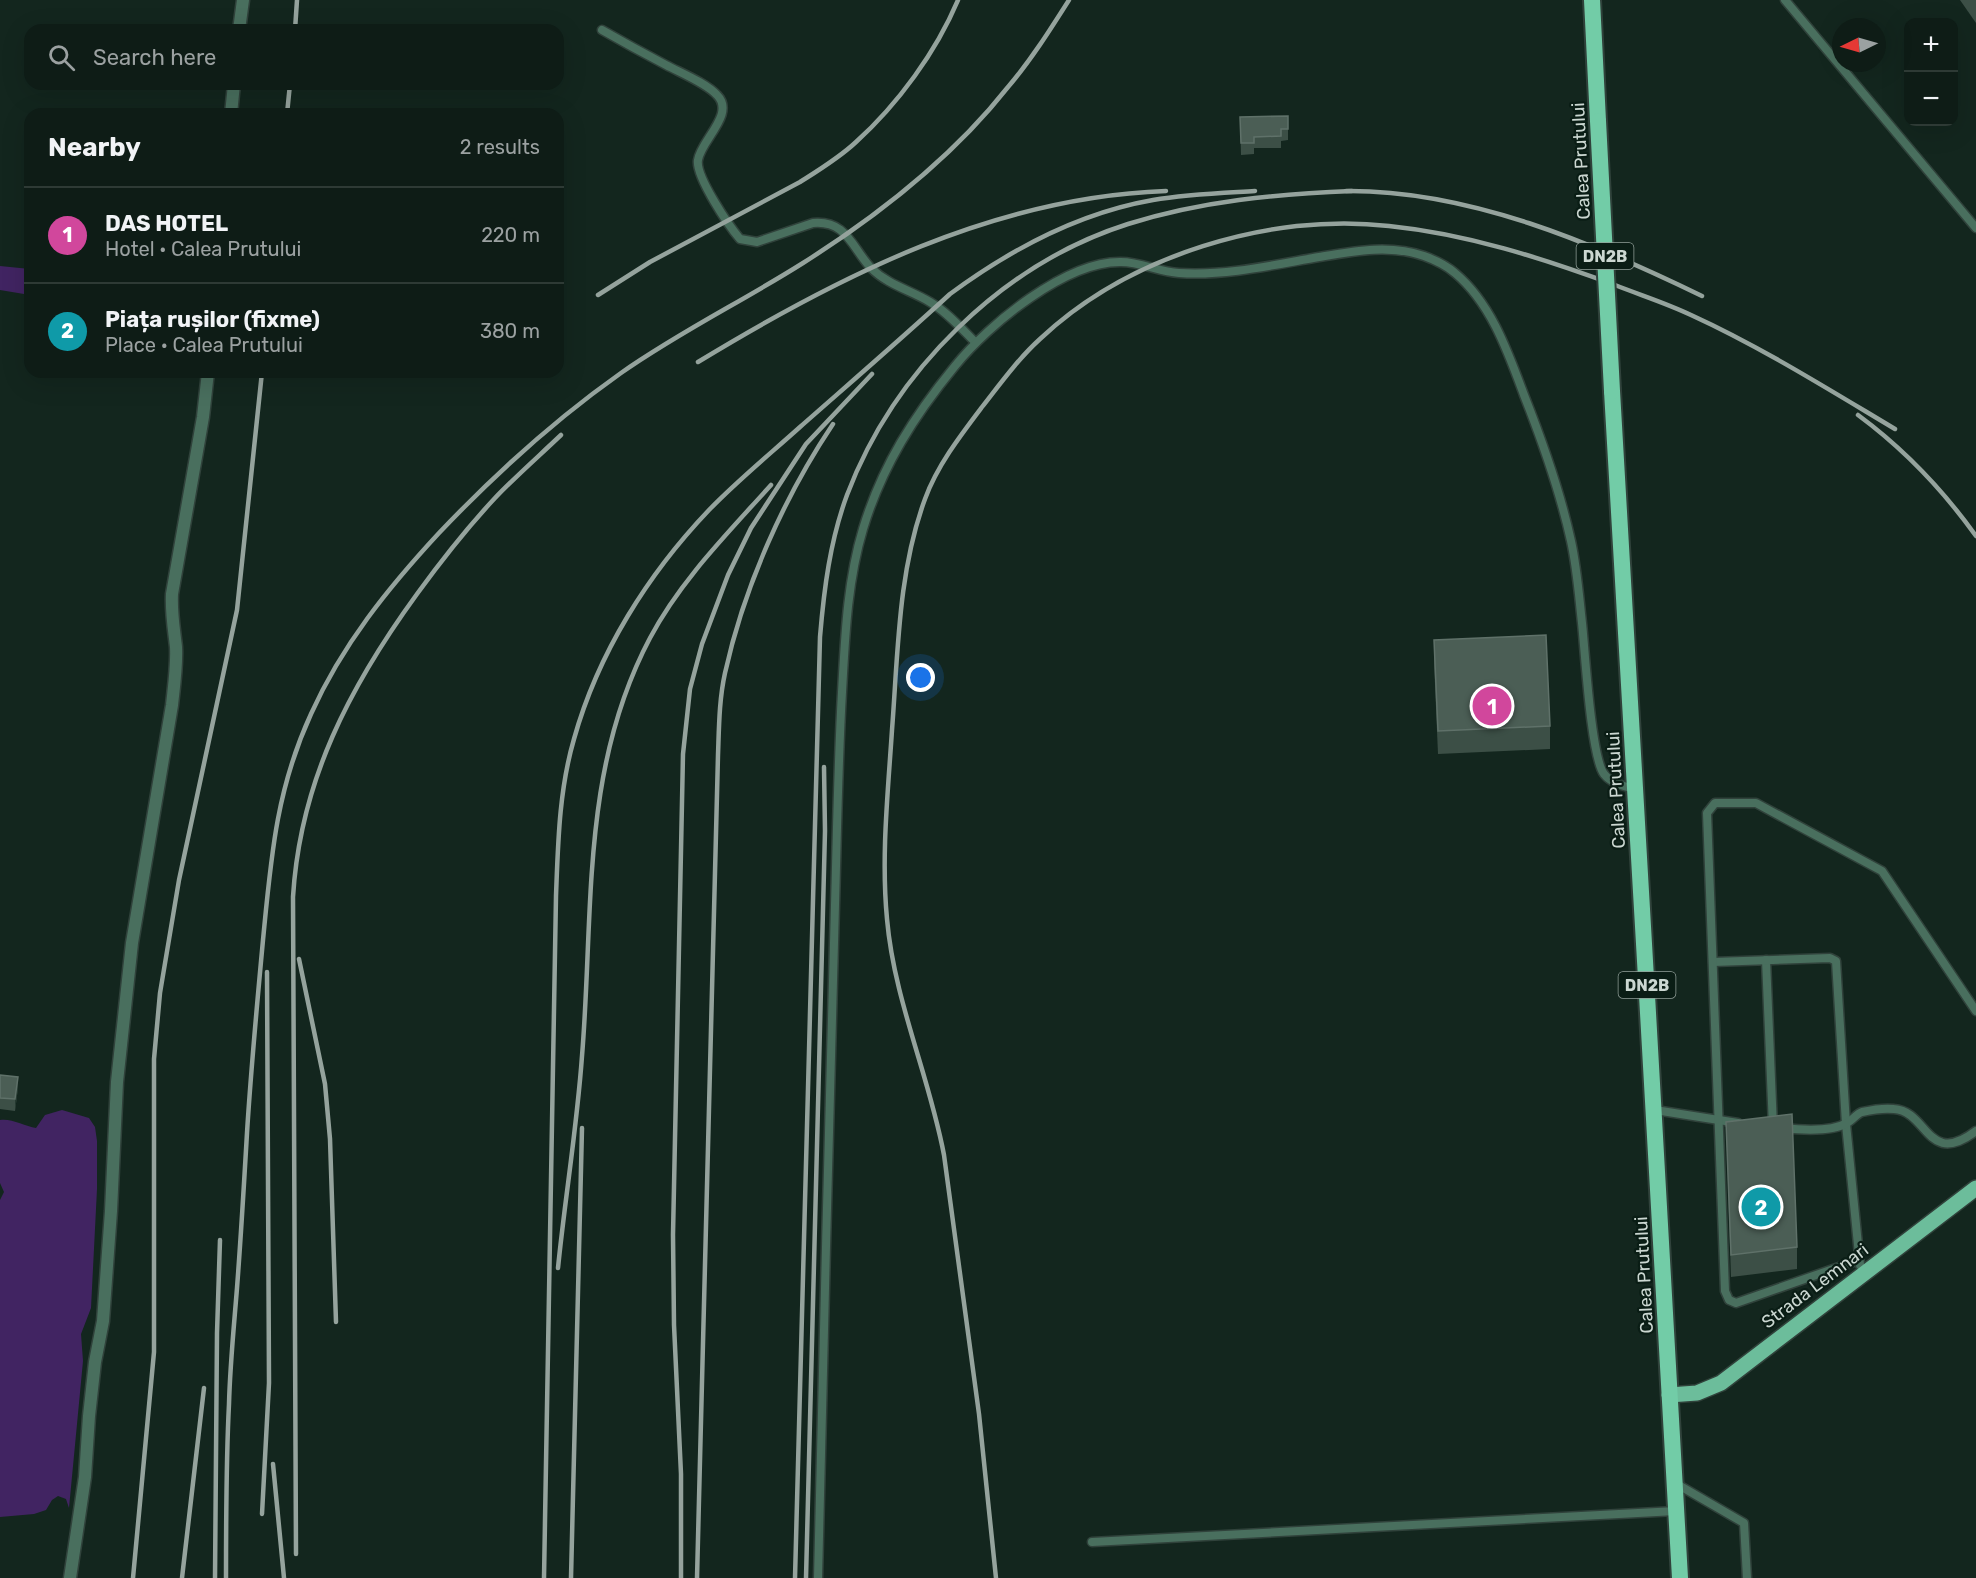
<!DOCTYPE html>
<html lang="en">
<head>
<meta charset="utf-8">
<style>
	body { margin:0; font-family:Rubik,sans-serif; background:#17251f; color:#f1f3f6 }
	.controls { position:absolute; right:18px; top:18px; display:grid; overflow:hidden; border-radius:12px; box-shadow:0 6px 24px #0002 }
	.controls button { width:54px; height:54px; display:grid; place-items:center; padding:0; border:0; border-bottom:2px solid #2e3a35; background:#0e1c16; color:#f1f3f6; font:30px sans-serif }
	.compass { position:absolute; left:1832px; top:18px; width:54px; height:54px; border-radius:50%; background:#0e1c16; box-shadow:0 6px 24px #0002; rotate:265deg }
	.you { position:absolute; left:921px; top:678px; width:21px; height:21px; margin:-15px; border:4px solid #fff; border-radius:50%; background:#1a73e8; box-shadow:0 0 0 9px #1a73e833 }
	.badge { display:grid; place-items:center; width:39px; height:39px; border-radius:50%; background:#db2777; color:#fff; font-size:20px; font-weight:700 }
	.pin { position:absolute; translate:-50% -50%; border:3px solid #fff; box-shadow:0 2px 6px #0006 }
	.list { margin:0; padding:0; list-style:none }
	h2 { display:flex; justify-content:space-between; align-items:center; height:78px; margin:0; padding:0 24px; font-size:26px }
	h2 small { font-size:20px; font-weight:400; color:#9ba1a1 }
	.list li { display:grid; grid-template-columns:39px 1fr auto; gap:18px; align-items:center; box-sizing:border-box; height:96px; padding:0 24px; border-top:2px solid #2e3a35 }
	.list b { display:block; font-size:22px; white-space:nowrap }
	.list p { margin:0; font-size:20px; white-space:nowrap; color:#9ba1a1 }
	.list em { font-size:20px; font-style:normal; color:#9ba1a1 }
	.icon { flex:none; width:33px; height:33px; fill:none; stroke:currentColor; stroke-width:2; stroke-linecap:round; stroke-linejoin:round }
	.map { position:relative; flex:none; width:1976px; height:1578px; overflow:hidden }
	.search { position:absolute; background:#0e1c16; box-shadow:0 6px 24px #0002; left:24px; top:24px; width:540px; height:66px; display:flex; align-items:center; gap:15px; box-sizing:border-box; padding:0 21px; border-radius:18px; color:#9ba1a1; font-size:22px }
	.panel { position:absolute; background:#0e1c16; box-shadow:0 6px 24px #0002; left:24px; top:108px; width:540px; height:270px; border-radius:18px }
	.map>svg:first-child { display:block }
	.green { fill:#412462 }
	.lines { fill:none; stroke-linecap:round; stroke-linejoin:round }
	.service-casing { stroke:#30423b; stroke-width:11 }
	.minor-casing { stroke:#30423b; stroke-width:15 }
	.primary-casing { stroke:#30423b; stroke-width:18 }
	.trunk-casing { stroke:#30423b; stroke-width:20 }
	.service { stroke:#496f5e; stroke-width:8 }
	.minor { stroke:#496f5e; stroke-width:12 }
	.primary { stroke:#6cbd9b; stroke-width:15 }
	.trunk { stroke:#72cca7; stroke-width:16 }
	.rail { stroke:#95a39d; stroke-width:4.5 }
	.trunk-bridge-casing { stroke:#30423b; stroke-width:20; stroke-linecap:butt }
	.trunk-bridge { stroke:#72cca7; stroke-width:16 }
	.wall { fill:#3c4f46 }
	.shaded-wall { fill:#253930 }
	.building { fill:#4b5e55; stroke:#5f7169; stroke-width:1.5 }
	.labels { text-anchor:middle; stroke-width:4.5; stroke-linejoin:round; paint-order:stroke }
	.shield { fill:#0a1d15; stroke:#919f99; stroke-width:1.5 }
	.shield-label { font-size:16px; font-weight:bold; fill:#cbd7d1 }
	.street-label { font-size:18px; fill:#cbd7d1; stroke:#0a1d15 }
</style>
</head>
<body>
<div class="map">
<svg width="1976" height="1578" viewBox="0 0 1976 1578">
	<rect width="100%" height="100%" fill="#13261e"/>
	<g class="green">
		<path d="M0 266 30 269V295L0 290Z"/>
		<path d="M62 1110 89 1118 95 1127 97 1141V1189L91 1308 81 1334 83 1361 69 1508 66 1499 58 1496 52 1500 46 1510 34 1514 0 1517V1200L4 1192 0 1183V1120C11 1118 25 1126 36 1128L45 1115Z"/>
	</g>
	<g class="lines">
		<g class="service-casing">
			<g id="service">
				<path d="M1785 0 1976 228"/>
				<path d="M602 30C623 42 645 54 666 65 681 73 706 83 717 95 736 114 701 140 698 160 695 176 729 226 740 239L757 242 813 223C847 220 852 248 871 268 888 285 910 290 930 302 947 312 961 328 975 342"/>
				<path d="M1766 960 1773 1127"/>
				<path d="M1713 962 1830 958 1836 961 1846 1124 1860 1265"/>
				<path d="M1655 1110 1738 1123"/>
				<path d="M1783 1128C1801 1130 1831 1132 1847 1123 1853 1120 1856 1114 1862 1112 1871 1110 1886 1108 1894 1109 1928 1111 1927 1168 1976 1131"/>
				<path d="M1859 1260 1736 1303 1729 1300 1725 1291 1707 813 1715 803H1756L1882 871 1976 1011"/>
				<path d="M1675 1483 1744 1523 1747 1578"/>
				<path d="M1092 1542 1676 1511"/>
				<path d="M818 1578C823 1354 829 1129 835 905 837 834 838 763 842 692 845 638 847 582 863 529 882 466 914 416 955 366 989 324 1066 261 1121 262 1141 262 1159 272 1179 273 1226 276 1273 265 1319 257 1354 251 1390 244 1424 256 1435 260 1447 266 1455 273 1491 303 1508 352 1524 395 1543 443 1560 491 1571 541 1577 568 1579 596 1582 623 1585 651 1591 757 1604 774 1612 784 1624 786 1635 789"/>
			</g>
		</g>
		<g class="minor-casing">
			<g id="minor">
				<path d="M239 30 243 0"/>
				<path d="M231 114 234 84"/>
				<path d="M70 1578 85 1477 89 1416 95 1362 103 1321 111 1211 117 1082 132 943 172 705C174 686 177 666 176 647 174 629 171 613 172 594L203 417 208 372"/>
			</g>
		</g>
		<g class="primary-casing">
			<path id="primary" d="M1669 1395 1697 1393 1721 1383 1976 1188"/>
		</g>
		<g class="trunk-casing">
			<g id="trunk">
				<path d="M1592 0 1598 121"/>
				<path d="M1612 391C1635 787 1658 1182 1680 1578"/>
			</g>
		</g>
		<use href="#service" class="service"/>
		<use href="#minor" class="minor"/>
		<use href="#primary" class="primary"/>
		<use href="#trunk" class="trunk"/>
		<g class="rail">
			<path d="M295 30 297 0"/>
			<path d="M287 114 290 84"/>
			<path d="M1346 191C1469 190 1593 243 1702 296"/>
			<path d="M598 295 650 262 800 182C819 170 839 158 856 142 898 104 936 52 958 0"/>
			<path d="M698 362C841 275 995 197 1166 191"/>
			<path d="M1858 415C1904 449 1943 490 1976 536"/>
			<path d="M299 959 325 1084 330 1139 336 1322"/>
			<path d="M558 1268C565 1198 577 1127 582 1056 594 912 580 770 650 638 680 581 728 533 771 485"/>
			<path d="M273 1464 284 1578"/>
			<path d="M262 1514 269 1383 267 972"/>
			<path d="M296 1554 293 897C300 781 350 686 417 594 441 561 467 528 495 498 516 476 539 456 561 435"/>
			<path d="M133 1578 154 1352V1059L160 993 179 880 237 610 262 372"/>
			<path d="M182 1578 204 1388"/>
			<path d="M215 1578 217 1333 220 1240"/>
			<path d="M226 1578C226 1520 226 1462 229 1404 230 1365 234 1326 237 1288 241 1236 244 1184 247 1133 251 1068 257 1004 263 940 271 858 276 790 311 714 342 645 388 588 439 533 496 473 553 421 621 373 679 332 743 301 803 263 879 215 952 158 1008 87 1031 60 1050 30 1069 0"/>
			<path d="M544 1578 556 896C558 844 559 790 574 739 598 653 648 574 709 510 738 480 770 454 800 427 850 383 901 339 950 294 1011 249 1078 213 1153 200 1187 194 1221 193 1255 191"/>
			<path d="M571 1578 582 1128"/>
			<path d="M681 1578V1474L674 1325 673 1235 683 754 690 689 702 644 728 575 751 528 806 444 872 374"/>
			<path d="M697 1578 718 755C719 728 719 700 725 673 744 587 784 497 833 424"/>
			<path d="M795 1578 820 637C824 589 830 541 847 495 894 371 1002 264 1128 224 1201 201 1276 194 1352 191"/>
			<path d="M806 1578 825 831 824 767"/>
			<path d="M996 1578 979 1414 944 1155C929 1075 894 1000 887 919 881 856 888 792 892 730 898 653 898 572 925 499 937 466 960 436 982 407 1000 384 1018 359 1040 339 1128 256 1270 212 1389 226 1467 234 1542 258 1615 285 1640 295 1666 303 1691 315 1761 347 1828 389 1895 429"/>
		</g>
		<g class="trunk-bridge-casing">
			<path id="trunk-bridge" d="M1598 121 1612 391"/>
		</g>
		<use href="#trunk-bridge" class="trunk-bridge"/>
	</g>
	<g class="wall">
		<path d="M1960 0H1976V23Z"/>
		<path d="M1288 116V140L1281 141V148H1254V154L1241 155 1240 117Z"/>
		<path d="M1434 640 1550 726V749L1438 754 1434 662Z"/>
		<path d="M0 1075 18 1088 15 1111 0 1109Z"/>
		<path d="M1726 1122 1797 1247V1269L1731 1277Z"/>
	</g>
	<path class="shaded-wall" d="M18 1077V1088L15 1111V1099Z"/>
	<g class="building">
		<path d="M1288 116V129H1281V136L1254 137V143H1241L1240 117Z"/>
		<path d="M1546 635 1550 726 1438 731 1434 640Z"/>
		<path d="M0 1075 18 1077 15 1099 0 1098Z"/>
		<path d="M1792 1114 1797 1247 1731 1255 1726 1122Z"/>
	</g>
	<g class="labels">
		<g class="shield">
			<rect x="1576.5" y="243" width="57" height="26" rx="4.5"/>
			<rect x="1618.5" y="972" width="57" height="26" rx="4.5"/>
		</g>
		<g class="shield-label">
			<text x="1605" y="262">DN2B</text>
			<text x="1647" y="991">DN2B</text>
		</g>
		<g class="street-label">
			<text transform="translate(1581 161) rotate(-93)" y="6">Calea Prutului</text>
			<text transform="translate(1616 790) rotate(-93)" y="6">Calea Prutului</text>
			<text transform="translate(1644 1275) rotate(-93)" y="6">Calea Prutului</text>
			<text transform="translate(1815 1286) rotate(-37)" y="6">Strada Lemnari</text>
		</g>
	</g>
</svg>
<div class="controls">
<button>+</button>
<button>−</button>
</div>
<svg class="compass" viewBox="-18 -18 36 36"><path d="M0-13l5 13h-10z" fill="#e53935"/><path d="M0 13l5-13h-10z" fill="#9ba1a1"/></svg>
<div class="you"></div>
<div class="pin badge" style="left:1492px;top:706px;background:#d1479c">1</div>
<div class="pin badge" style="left:1761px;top:1207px;background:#0f9aa8">2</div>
<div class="search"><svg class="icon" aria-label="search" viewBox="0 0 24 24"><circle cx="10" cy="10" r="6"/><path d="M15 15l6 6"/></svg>Search here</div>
<section class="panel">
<h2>Nearby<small>2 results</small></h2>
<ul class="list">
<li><span class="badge" style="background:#d1479c">1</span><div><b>DAS HOTEL</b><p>Hotel · Calea Prutului</p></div><em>220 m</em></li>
<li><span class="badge" style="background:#0f9aa8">2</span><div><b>Piața rușilor (fixme)</b><p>Place · Calea Prutului</p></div><em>380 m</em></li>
</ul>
</section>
</div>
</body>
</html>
